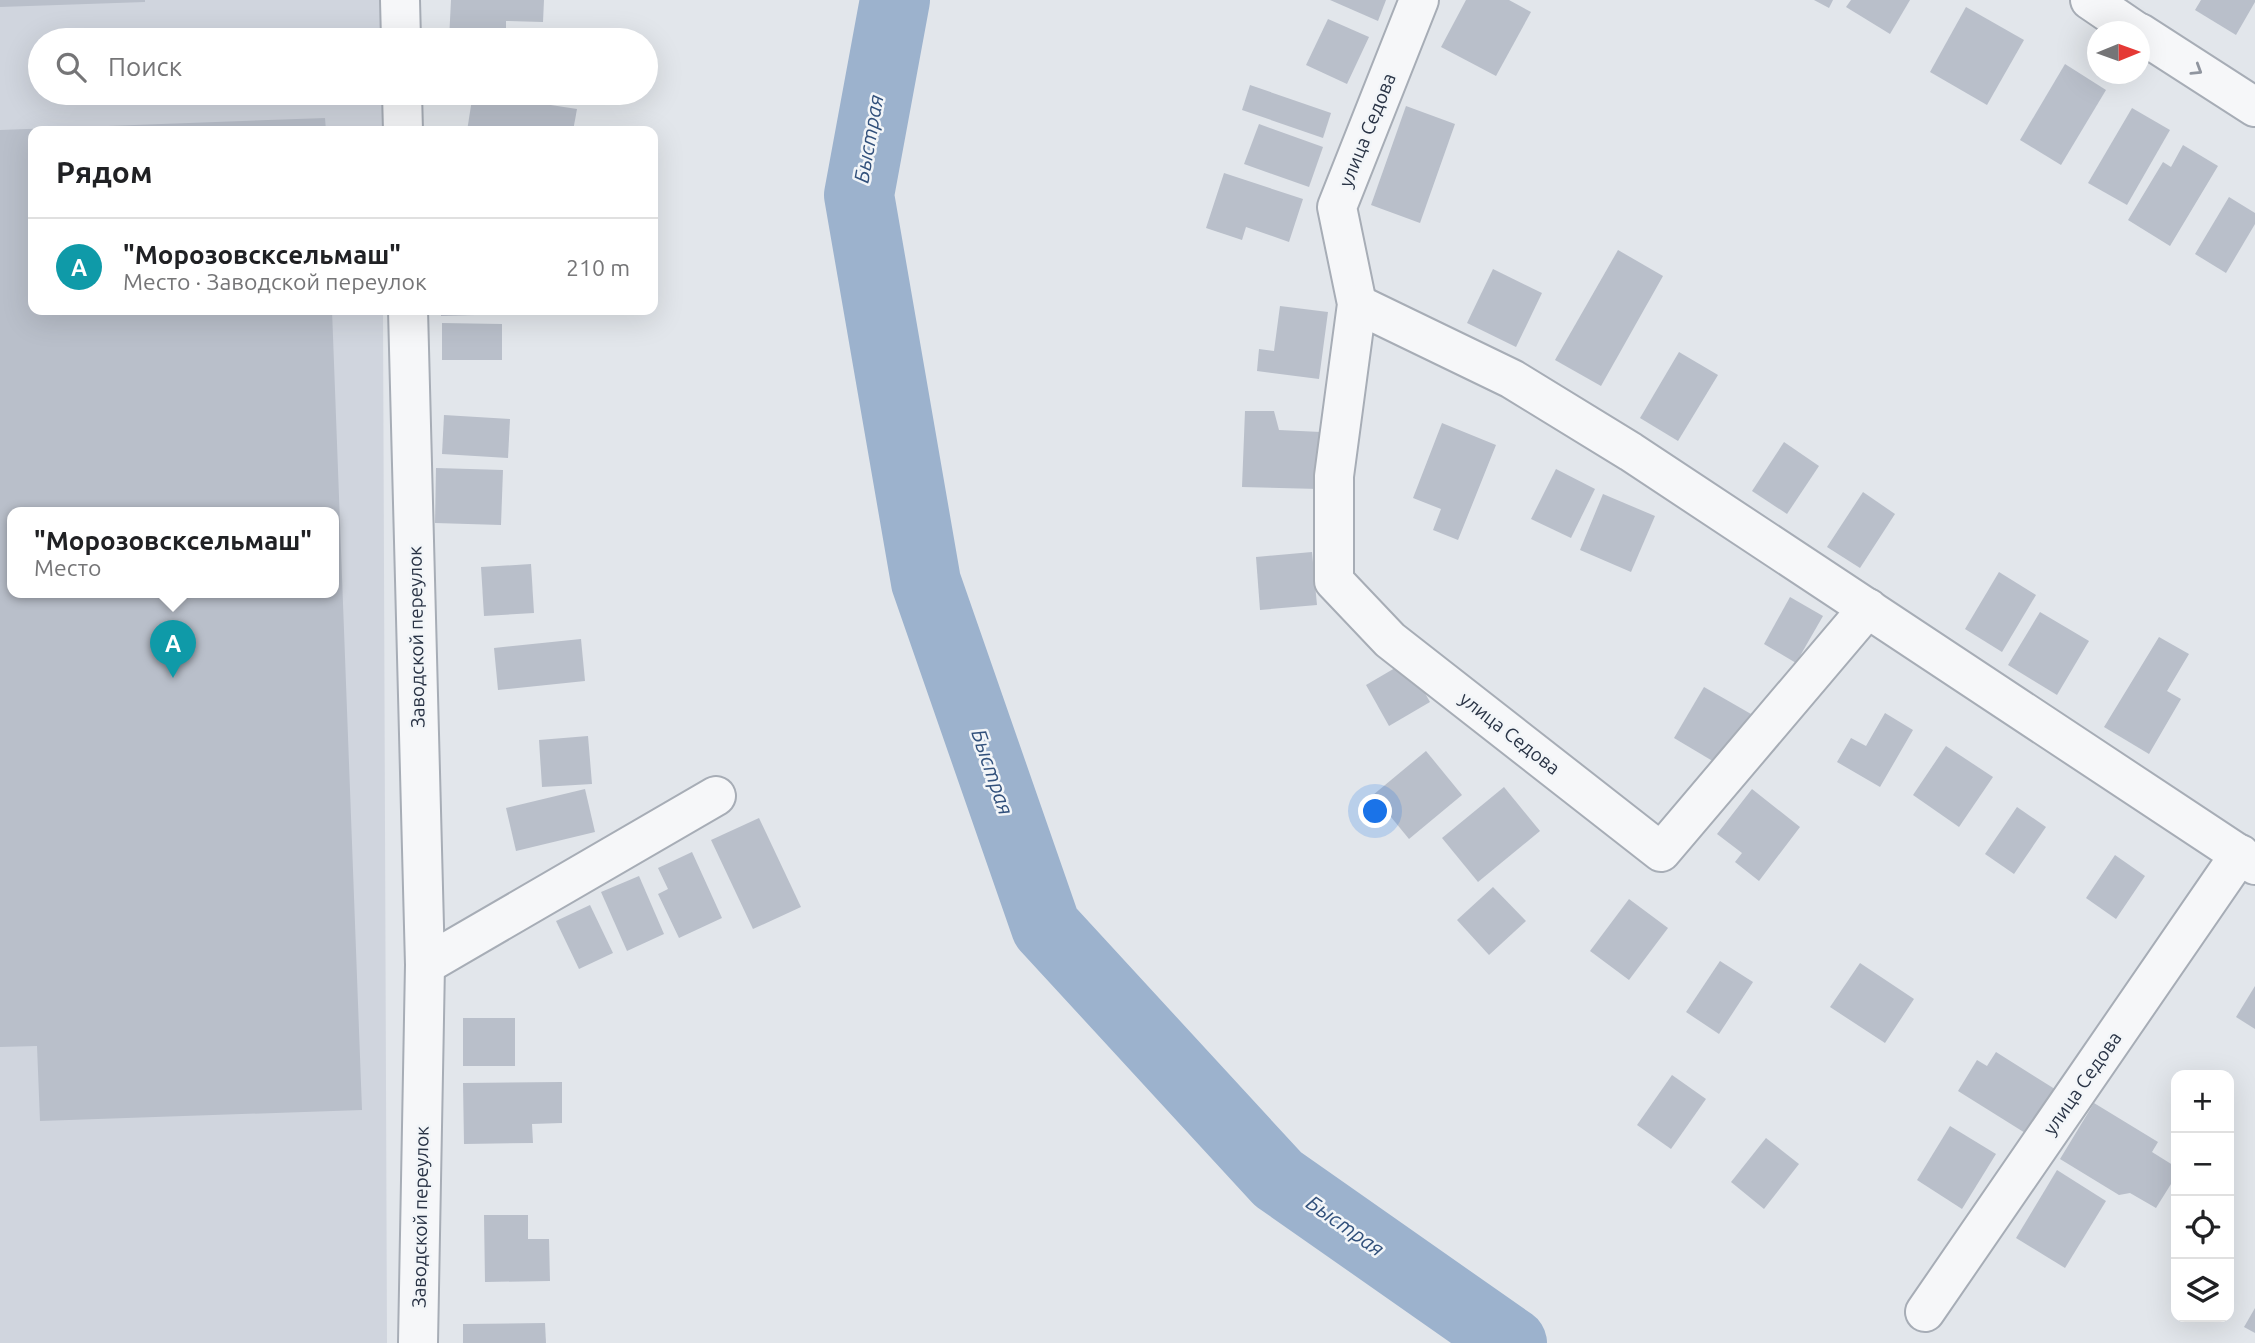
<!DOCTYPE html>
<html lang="ru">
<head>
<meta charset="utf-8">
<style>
	body { margin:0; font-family:Ubuntu,sans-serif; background:#f6f6f6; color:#202124 }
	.controls { position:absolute; right:21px; bottom:21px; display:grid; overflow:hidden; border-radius:14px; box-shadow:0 7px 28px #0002 }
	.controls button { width:63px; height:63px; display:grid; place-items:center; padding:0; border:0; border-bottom:2px solid #e0e0e0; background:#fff; color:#202124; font:35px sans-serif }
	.compass { position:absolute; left:2087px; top:21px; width:63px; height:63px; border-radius:50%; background:#fff; box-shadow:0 7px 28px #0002; rotate:89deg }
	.you { position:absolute; left:1376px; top:812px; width:24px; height:24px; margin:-18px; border:5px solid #fff; border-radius:50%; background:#1a73e8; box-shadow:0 0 0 10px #1a73e833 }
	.badge { display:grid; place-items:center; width:46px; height:46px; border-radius:50%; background:#2563eb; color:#fff; font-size:23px; font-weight:700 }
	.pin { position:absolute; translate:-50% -58px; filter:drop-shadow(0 2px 4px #0008) }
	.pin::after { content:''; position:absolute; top:37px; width:24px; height:21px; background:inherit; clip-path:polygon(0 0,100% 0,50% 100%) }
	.popup { position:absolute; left:7px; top:507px; width:332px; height:91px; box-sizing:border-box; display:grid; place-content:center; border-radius:14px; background:#fff; filter:drop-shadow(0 2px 5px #0005); font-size:23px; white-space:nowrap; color:#757577 }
	.popup b { font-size:26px; color:#202124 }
	.popup::after { content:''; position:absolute; left:50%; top:100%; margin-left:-14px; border:14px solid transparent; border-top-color:#fff }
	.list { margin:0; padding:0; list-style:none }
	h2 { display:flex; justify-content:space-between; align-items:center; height:91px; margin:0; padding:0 28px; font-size:30px }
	h2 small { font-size:23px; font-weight:400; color:#757577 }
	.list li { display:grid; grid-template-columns:46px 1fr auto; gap:21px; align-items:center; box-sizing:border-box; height:98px; padding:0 28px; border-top:2px solid #e0e0e0 }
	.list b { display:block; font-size:26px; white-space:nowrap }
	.list p { margin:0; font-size:23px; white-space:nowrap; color:#757577 }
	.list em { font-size:23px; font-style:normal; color:#757577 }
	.icon { flex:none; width:38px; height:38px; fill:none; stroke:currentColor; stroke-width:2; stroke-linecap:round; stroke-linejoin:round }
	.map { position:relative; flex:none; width:2255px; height:1343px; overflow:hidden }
	.search { position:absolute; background:#fff; box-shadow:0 7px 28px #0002; left:28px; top:28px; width:630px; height:77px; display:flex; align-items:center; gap:18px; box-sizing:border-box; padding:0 24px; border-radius:38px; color:#757577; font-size:26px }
	.panel { position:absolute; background:#fff; box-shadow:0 7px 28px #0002; left:28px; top:126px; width:630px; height:189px; border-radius:14px }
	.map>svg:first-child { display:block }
	.built { fill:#d0d5de; fill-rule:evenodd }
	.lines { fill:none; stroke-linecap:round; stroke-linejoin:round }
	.river { stroke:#9cb2cd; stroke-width:70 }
	.building { fill:#b9bfca; fill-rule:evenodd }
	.minor-casing { stroke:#a7adb6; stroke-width:42 }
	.minor { stroke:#f6f7f9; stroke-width:38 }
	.oneway { stroke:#90959f }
	.labels { text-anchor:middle; stroke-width:5; stroke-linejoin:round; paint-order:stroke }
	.street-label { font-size:19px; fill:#293345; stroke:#f2f5f8 }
	.water-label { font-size:21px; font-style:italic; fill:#31507b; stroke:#f2f5f8 }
</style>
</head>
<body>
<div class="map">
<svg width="2255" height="1343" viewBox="0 0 2255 1343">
	<rect width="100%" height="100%" fill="#e2e6eb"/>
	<path class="built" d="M0 0H381L382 40H40V93H382V131H33V310H383L387 1343H0ZM12 512H334V592H12Z"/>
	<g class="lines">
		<path class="river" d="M895 0 859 195 926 582 1046 927 1278 1179 1512 1343"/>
	</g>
	<g class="building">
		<path d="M0 0H145V2L0 7Z"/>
		<path d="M451 0H544L543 22 506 21V40H449Z"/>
		<path d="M1330 0H1386L1378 21Z"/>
		<path d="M1466 0H1509L1531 12 1496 76 1441 47Z"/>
		<path d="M1814 0H1833L1829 8Z"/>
		<path d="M1851 0H1910L1890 34 1846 7Z"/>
		<path d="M2201 0H2255V2L2236 35 2195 10Z"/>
		<path d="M1966 7 2024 40 1987 105 1930 72Z"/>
		<path d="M1328 19 1369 37 1347 84 1306 65Z"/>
		<path d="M2065 64 2106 90 2061 165 2020 140Z"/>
		<path d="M1250 85 1331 113 1323 138 1242 110Z"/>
		<path d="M473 93 577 109 573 131H467Z"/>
		<path d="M1406 106 1455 124 1420 223 1371 205Z"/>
		<path d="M2132 108 2170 130 2127 205 2088 183Z"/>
		<path d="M325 118 326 131H33V310H332L362 1110 40 1121 37 1046 0 1047V130ZM12 512H334V592H12Z"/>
		<path d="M1259 124 1323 147 1309 187 1244 164Z"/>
		<path d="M2183 145 2218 166 2170 246 2128 220 2163 162 2171 167Z"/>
		<path d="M1224 173 1303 199 1289 242 1246 227 1242 240 1206 228Z"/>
		<path d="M2229 197 2255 213V224L2226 273 2195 254Z"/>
		<path d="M1618 250 1663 276 1601 386 1555 360Z"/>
		<path d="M1493 269 1542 293 1516 347 1467 323Z"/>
		<path d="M1280 306 1328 312 1319 379 1257 371 1259 349 1274 351Z"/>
		<path d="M441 310H507L508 314 441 316Z"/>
		<path d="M442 323 502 324V360H442Z"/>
		<path d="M1679 352 1718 375 1678 441 1640 418Z"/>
		<path d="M1245 411H1274L1279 430 1321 432 1319 489 1242 487Z"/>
		<path d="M444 415 510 419 508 458 442 454Z"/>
		<path d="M1442 423 1496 445 1458 540 1433 530 1441 509 1413 498Z"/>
		<path d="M1784 442 1819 466 1787 514 1752 491Z"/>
		<path d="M436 468 503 470 501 525 435 523Z"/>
		<path d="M1556 469 1595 489 1571 538 1531 519Z"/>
		<path d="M1863 492 1895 514 1860 568 1827 547Z"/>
		<path d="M1603 494 1655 516 1631 572 1580 550Z"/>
		<path d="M1312 552 1317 605 1260 610 1256 557Z"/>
		<path d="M531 564 534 613 484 616 481 567Z"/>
		<path d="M1999 572 2036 595 2002 652 1965 629Z"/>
		<path d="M1790 597 1823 616 1796 663 1764 644Z"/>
		<path d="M2040 612 2089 641 2057 695 2008 665Z"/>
		<path d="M2159 637 2189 654 2167 691 2181 699 2149 754 2104 727Z"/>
		<path d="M581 639 585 681 498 690 494 648Z"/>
		<path d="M1407 661 1430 702 1389 726 1366 685Z"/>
		<path d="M1704 687 1751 714 1721 766 1674 738Z"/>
		<path d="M1885 713 1913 730 1880 787 1837 762 1851 738 1866 746Z"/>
		<path d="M588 736 592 784 542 787 539 740Z"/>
		<path d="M1946 746 1993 777 1959 827 1913 795Z"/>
		<path d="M1426 751 1462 795 1409 839 1373 795Z"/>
		<path d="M1504 787 1540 831 1478 882 1442 838Z"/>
		<path d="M585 789 595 832 516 851 506 808Z"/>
		<path d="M1752 789 1800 827 1759 881 1735 862 1742 853 1717 834Z"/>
		<path d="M2017 807 2046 827 2014 874 1985 854Z"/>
		<path d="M759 818 801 907 753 929 711 840Z"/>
		<path d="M692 852 722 918 679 938 658 894 668 889 658 868Z"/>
		<path d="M2115 855 2145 876 2116 919 2086 898Z"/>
		<path d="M639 876 664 934 627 951 601 892Z"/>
		<path d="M1493 887 1526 921 1489 955 1457 920Z"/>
		<path d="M1629 899 1668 928 1629 980 1590 951Z"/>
		<path d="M590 905 613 953 579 969 556 921Z"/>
		<path d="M1720 961 1753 982 1719 1034 1686 1012Z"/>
		<path d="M1860 963 1914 999 1885 1043 1830 1007Z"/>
		<path d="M2255 986V1029L2236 1017Z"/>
		<rect x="463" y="1018" width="52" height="48"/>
		<path d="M1996 1052 2058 1091 2030 1136 1958 1091 1977 1060 1987 1066Z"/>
		<path d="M1672 1075 1706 1099 1671 1149 1637 1125Z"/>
		<path d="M562 1082V1123L532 1124 533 1143 464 1144 463 1083Z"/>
		<path d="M2094 1103 2158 1142 2152 1152 2176 1167V1176L2156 1208 2130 1193 2119 1195 2060 1159Z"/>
		<path d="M1950 1126 1996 1154 1962 1209 1917 1180Z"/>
		<path d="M1766 1138 1799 1164 1764 1209 1731 1182Z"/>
		<path d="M2057 1170 2106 1201 2065 1268 2016 1238Z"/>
		<path d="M484 1215H528V1239H549L550 1281 485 1282Z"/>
		<path d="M2255 1308V1333L2244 1327Z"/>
		<path d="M545 1323 546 1343H463V1324Z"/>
	</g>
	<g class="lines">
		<g class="minor-casing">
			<g id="minor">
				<path d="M400 0 401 40"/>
				<path d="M1419 0 1337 207 1357 304 1334 476V581L1390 640 1661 852 1868 608"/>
				<path d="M2090 0 2137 32"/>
				<path d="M2140 33 2255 107"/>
				<path d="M402 93 403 131"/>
				<path d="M1357 304 1512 379 1631 452 2255 865"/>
				<path d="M408 310 425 965 418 1343"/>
				<path d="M425 965 716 796"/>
				<path d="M1925 1312 2240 854"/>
			</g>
		</g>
		<use href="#minor" class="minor"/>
	</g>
	<defs><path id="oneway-chevron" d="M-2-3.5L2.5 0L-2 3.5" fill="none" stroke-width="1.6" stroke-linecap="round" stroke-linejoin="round" transform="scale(1.75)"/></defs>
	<use class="oneway" href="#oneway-chevron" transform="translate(2197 70) rotate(32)"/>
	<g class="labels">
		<g class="street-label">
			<text transform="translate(1367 130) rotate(-68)" y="7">улица Седова</text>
			<text transform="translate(416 637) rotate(-91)" y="7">Заводской переулок</text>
			<text transform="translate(1510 733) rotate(38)" y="7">улица Седова</text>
			<text transform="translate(2082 1083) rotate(-55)" y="7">улица Седова</text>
			<text transform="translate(420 1217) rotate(-89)" y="7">Заводской переулок</text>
		</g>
		<g class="water-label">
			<text transform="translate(869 139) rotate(-80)" y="7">Быстрая</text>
			<text transform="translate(992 772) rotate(71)" y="7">Быстрая</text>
			<text transform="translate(1345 1226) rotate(35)" y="7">Быстрая</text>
		</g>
	</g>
</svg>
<div class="controls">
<button>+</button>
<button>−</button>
<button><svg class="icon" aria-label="locate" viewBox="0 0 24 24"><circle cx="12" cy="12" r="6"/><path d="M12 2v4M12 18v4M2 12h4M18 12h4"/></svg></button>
<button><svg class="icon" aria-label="layers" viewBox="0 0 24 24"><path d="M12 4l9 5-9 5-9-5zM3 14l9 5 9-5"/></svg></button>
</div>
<svg class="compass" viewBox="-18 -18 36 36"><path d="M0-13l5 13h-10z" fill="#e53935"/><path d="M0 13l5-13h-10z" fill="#757577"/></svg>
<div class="you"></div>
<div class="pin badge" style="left:173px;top:678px;background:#0f9aa8">A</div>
<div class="popup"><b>&quot;Морозовсксельмаш&quot;</b>Место</div>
<div class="search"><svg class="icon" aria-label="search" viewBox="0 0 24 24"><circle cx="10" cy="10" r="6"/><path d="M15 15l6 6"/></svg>Поиск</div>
<section class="panel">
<h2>Рядом<small></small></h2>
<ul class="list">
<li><span class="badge" style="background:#0f9aa8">A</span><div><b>&quot;Морозовсксельмаш&quot;</b><p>Место · Заводской переулок</p></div><em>210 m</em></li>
</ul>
</section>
</div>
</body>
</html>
